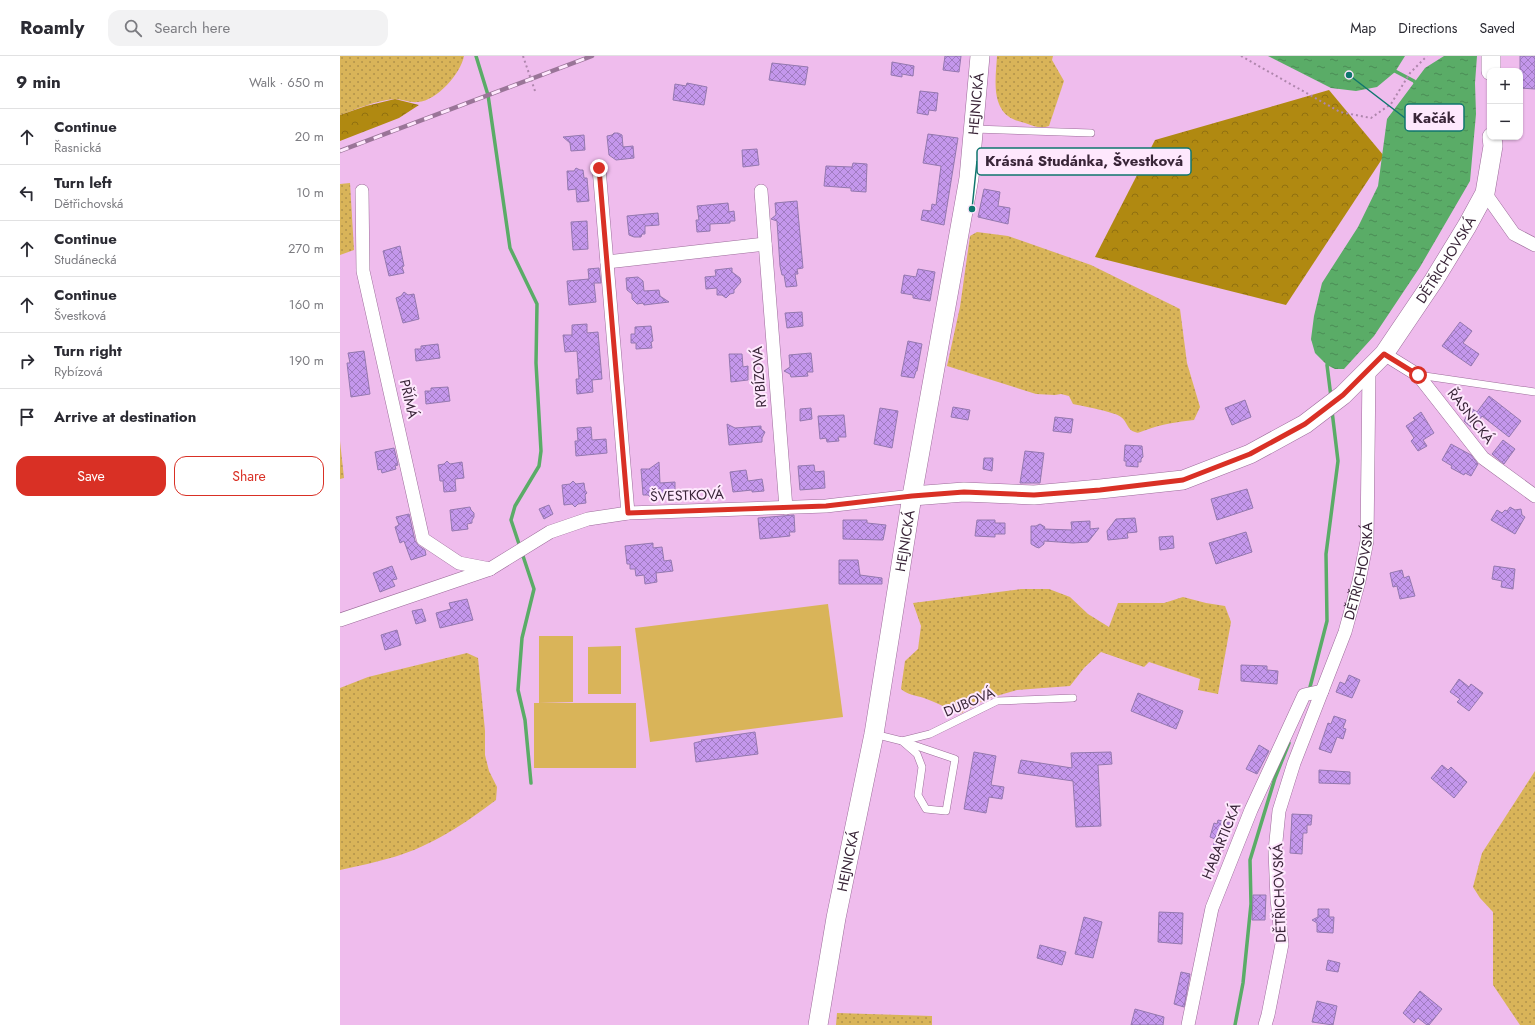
<!DOCTYPE html>
<html lang="en">
<head>
<meta charset="utf-8">
<style>
	body { margin:0; font-family:Jost,sans-serif; background:#f2f2f3; color:#2b2b33 }
	.controls { position:absolute; right:12px; top:12px; display:grid; overflow:hidden; border-radius:8px; box-shadow:0 1px 3px #0004 }
	.controls button { width:36px; height:36px; display:grid; place-items:center; padding:0; border:0; border-bottom:1px solid #e1e1e2; background:#fff; color:#2b2b33; font:20px sans-serif }
	.stop { position:absolute; width:12px; height:12px; margin:-9px; border:3px solid #d93025; border-radius:50%; background:#fff }
	.stop.end { background:#d93025; border-color:#fff; box-shadow:0 1px 4px #0008 }
	.list { margin:0; padding:0; list-style:none }
	h2 { display:flex; justify-content:space-between; align-items:center; height:52px; margin:0; padding:0 16px; font-size:17px }
	h2 small { font-size:13px; font-weight:400; color:#7c7c81 }
	.list li { display:grid; grid-template-columns:26px 1fr auto; gap:12px; align-items:center; box-sizing:border-box; height:56px; padding:0 16px; border-top:1px solid #e1e1e2 }
	.list b { display:block; font-size:15px; white-space:nowrap }
	.list p { margin:0; font-size:13px; white-space:nowrap; color:#7c7c81 }
	.list em { font-size:13px; font-style:normal; color:#7c7c81 }
	.actions { display:flex; gap:8px; padding:12px 16px }
	.actions a { flex:1; padding:9px 0; border:1px solid #d93025; border-radius:12px; text-align:center; font-size:14px; color:#d93025 }
	.actions .main { background:#d93025; color:#fff }
	.icon { flex:none; width:22px; height:22px; fill:none; stroke:currentColor; stroke-width:2; stroke-linecap:round; stroke-linejoin:round }
	.map { position:relative; flex:none; width:1195px; height:969px; overflow:hidden }
	header { display:flex; align-items:center; gap:24px; box-sizing:border-box; height:56px; padding:0 20px; background:#fff; border-bottom:1px solid #e1e1e2 }
	header strong { font-size:19px }
	nav { display:flex; gap:22px; margin-inline-start:auto; font-size:14px }
	.search { width:280px; height:36px; background:#f2f2f3; display:flex; align-items:center; gap:10px; box-sizing:border-box; padding:0 14px; border-radius:12px; color:#7c7c81; font-size:15px }
	main { display:flex }
	aside { flex:1; background:#fff }
	.map>svg:first-child { display:block }
	.grass { fill:url(#grass-dots) }
	.forest { fill:url(#forest-crowns) }
	.pitch { fill:#d9b459 }
	.water { fill:url(#water-ripples) }
	.lines { fill:none; stroke-linecap:round; stroke-linejoin:round }
	.stream { stroke:#5aac67; stroke-width:3.5 }
	.building { fill:url(#building-cross-hatch); stroke:#9478af }
	.lane-casing { stroke:#9c6c9a; stroke-width:8 }
	.street-casing { stroke:#9c6c9a; stroke-width:14 }
	.secondary-casing { stroke:#9c6c9a; stroke-width:20 }
	.path { stroke:#ae86ac; stroke-width:2; stroke-dasharray:2 3; stroke-linecap:butt }
	.lane { stroke:#fff; stroke-width:7 }
	.street { stroke:#fff; stroke-width:13 }
	.secondary { stroke:#fff; stroke-width:19 }
	.rail-casing { stroke:#9a7598; stroke-width:4.5 }
	.rail { stroke:#fee8fd; stroke-width:3; stroke-dasharray:9; stroke-linecap:butt }
	.route { stroke:#d93025; stroke-width:5 }
	.labels { text-anchor:middle; stroke-width:4; stroke-linejoin:round; paint-order:stroke }
	.street-label { font-size:14px; fill:#392538; stroke:#fee8fd }
	.leader { fill:none; stroke:#0f766e; stroke-width:1.5 }
	.callout-dot { fill:#0f766e; stroke:#fee8fd; stroke-width:1.5 }
	.callout { fill:#fee8fd; stroke:#0f766e; stroke-width:1.5 }
	.callout-label { font-size:15px; text-anchor:middle; font-weight:bold; fill:#392538 }
</style>
</head>
<body>
<header>
<strong>Roamly</strong>
<div class="search"><svg class="icon" aria-label="search" viewBox="0 0 24 24"><circle cx="10" cy="10" r="6"/><path d="M15 15l6 6"/></svg>Search here</div>
<nav><a>Map</a><a>Directions</a><a>Saved</a></nav>
</header>
<main>
<aside>
<h2>9 min<small>Walk · 650 m</small></h2>
<ul class="list">
<li><svg class="icon" aria-label="ahead" viewBox="0 0 24 24"><path d="M12 20V5M6 11l6-6 6 6"/></svg><div><b>Continue</b><p>Řasnická</p></div><em>20 m</em></li>
<li><svg class="icon" aria-label="left" viewBox="0 0 24 24"><path d="M17 20v-9H6M10 6l-5 5 5 5"/></svg><div><b>Turn left</b><p>Dětřichovská</p></div><em>10 m</em></li>
<li><svg class="icon" aria-label="ahead" viewBox="0 0 24 24"><path d="M12 20V5M6 11l6-6 6 6"/></svg><div><b>Continue</b><p>Studánecká</p></div><em>270 m</em></li>
<li><svg class="icon" aria-label="ahead" viewBox="0 0 24 24"><path d="M12 20V5M6 11l6-6 6 6"/></svg><div><b>Continue</b><p>Švestková</p></div><em>160 m</em></li>
<li><svg class="icon" aria-label="right" viewBox="0 0 24 24"><path d="M7 20v-9h11M14 6l5 5-5 5"/></svg><div><b>Turn right</b><p>Rybízová</p></div><em>190 m</em></li>
<li><svg class="icon" aria-label="arrive" viewBox="0 0 24 24"><path d="M6 21V4h12l-3 4 3 4H6"/></svg><div><b>Arrive at destination</b></div></li>
</ul>
<div class="actions"><a class="main">Save</a><a>Share</a></div>
</aside>
<div class="map">
<svg width="1195" height="969" viewBox="0 0 1195 969">
	<defs>
		<pattern id="grass-dots" width="8" height="8" patternUnits="userSpaceOnUse"><rect width="8" height="8" fill="#d9b459"/><path d="M2 2h.1M6 6h.1" fill="none" stroke="#b1924b" stroke-width="1.8" stroke-linecap="round"/></pattern>
		<pattern id="forest-crowns" width="20" height="18" patternUnits="userSpaceOnUse"><rect width="20" height="18" fill="#b08911"/><path d="M2 6a3 3 0 1 1 6 0M12 15a3 3 0 1 1 6 0" fill="none" stroke="#907011"/></pattern>
		<pattern id="water-ripples" width="26" height="14" patternUnits="userSpaceOnUse"><rect width="26" height="14" fill="#5aac67"/><path d="M2 4q2-2 4 0t4 0M15 11q2-2 4 0t4 0" fill="none" stroke="#4b8c56"/></pattern>
		<pattern id="building-cross-hatch" width="8" height="8" patternUnits="userSpaceOnUse"><rect width="8" height="8" fill="#c497ec"/><path d="M0 0l8 8M0 8l8-8" fill="none" stroke="#a07bc0"/></pattern>
	</defs>
	<rect width="100%" height="100%" fill="#efbced"/>
	<g class="grass">
		<path d="M0 0H124C121 17 97 45 78 46 70 47 62 43 54 43 35 45 17 53 0 59Z"/>
		<path d="M657 0H713L712 4 724 25 709 70C701 73 693 70 685 67 681 66 677 65 673 63 650 52 656 20 657 0Z"/>
		<path d="M10 127 14 194 0 199V128Z"/>
		<path d="M637 176 668 180 751 209 840 253 847 307 860 351 854 364C838 366 821 368 806 374 802 375 799 378 795 376 787 374 787 365 781 361 775 356 743 350 733 348L729 340 721 338 715 339 696 338 607 310 620 251 630 180Z"/>
		<path d="M0 385 4 422 0 423Z"/>
		<path d="M681 533H709L730 541 748 558 769 571 778 547H824L843 541 866 547 885 550 891 566 878 638 858 634 860 623 809 606 804 611 761 596 744 612 730 630 677 634 646 643 620 658C608 652 597 647 584 642 575 639 568 639 561 633L565 605 578 593 581 570 573 547Z"/>
		<path d="M127 597 138 602 145 675V699L149 715 157 731 156 744C126 767 91 790 54 801 37 806 18 810 0 814V632L28 621Z"/>
		<path d="M1195 715V969H1180L1153 929V856L1140 842 1133 831 1142 797Z"/>
		<path d="M497 957 592 960V969H496Z"/>
	</g>
	<g class="forest">
		<path d="M989 34 1044 100 946 249 755 201 815 84Z"/>
		<path d="M55 43 79 49 59 62 0 85V59L26 50Z"/>
	</g>
	<g class="pitch">
		<path d="M488 548 503 661 310 686 295 572Z"/>
		<path d="M199 580H233V646L199 647Z"/>
		<path d="M281 590V638H248V591Z"/>
		<rect x="194" y="647" width="102" height="65"/>
	</g>
	<g class="water">
		<path d="M928 0H1065L1055 16 1037 31 1016 35 991 32Z"/>
		<path d="M1104 0H1137L1135 27 1136 58 1130 125 1080 211 1034 280 1004 313H995L987 309 975 297 971 283 974 260 982 227 1018 171 1038 130 1047 63 1085 12Z"/>
	</g>
	<g class="lines">
		<g class="stream">
			<path d="M136 0 148 39 170 192 197 248 196 307 201 395 199 410 175 450 171 464 180 491"/>
			<path d="M1053 14 1074 25 1076 28"/>
			<path d="M989 305 987 309 991 341"/>
			<path d="M182 497 194 533 182 582 178 634 185 664 191 727"/>
			<path d="M969 635 987 565 986 498 998 405 992 355"/>
			<path d="M895 969 903 927 911 848 910 804 935 722 949 687"/>
		</g>
	</g>
	<g class="building">
		<path d="M605 0H621L619 16 603 14Z"/>
		<path d="M1180 0H1195V33L1180 32Z"/>
		<path d="M552 6 574 10 573 20 562 18V21L551 19Z"/>
		<path d="M432 7 468 11 465 29 429 24Z"/>
		<path d="M347 27 367 31 364 49 333 44 335 28 346 30Z"/>
		<path d="M580 35 598 37 596 55 589 54 588 59 577 57Z"/>
		<path d="M274 77H278L282 79 283 91 293 90 294 102 276 104 269 99 267 80 272 79Z"/>
		<path d="M588 78 618 82 604 169 581 164 583 154 591 155 592 148 596 149 601 110 583 107Z"/>
		<path d="M244 79 245 94 231 95 230 87 223 81Z"/>
		<path d="M417 93 419 109 403 111 402 94Z"/>
		<path d="M513 107 527 108 526 136 511 135V132L484 130 486 110 512 111Z"/>
		<path d="M236 112 240 114H243L244 122H247L249 145 237 146 236 133 228 134 227 115H234Z"/>
		<path d="M644 133 660 136 658 150 670 152 668 168 638 161Z"/>
		<path d="M457 145 463 212 457 213 458 218H455L457 230 446 231 444 219H442L440 210 437 165 431 163 436 159 435 147Z"/>
		<path d="M388 147 389 156 394 155 395 165H390V167L370 168V175L357 176 356 164H359L357 150Z"/>
		<path d="M318 157 319 169 305 170V178H302L301 181H294L289 179 287 160Z"/>
		<path d="M247 165 248 193 233 194 231 166Z"/>
		<path d="M60 190 64 210 62 211 64 217 49 220 43 195Z"/>
		<path d="M259 212 261 227H254L256 246 229 249 227 225 249 223 248 213Z"/>
		<path d="M392 212V216L400 222 401 226 394 234V237L390 238 386 242 382 239H377V232L366 233 365 221 376 220 375 214Z"/>
		<path d="M578 213 595 216 590 245 573 242V239L561 237 564 219 576 221Z"/>
		<path d="M298 221 303 225 304 235 319 234 320 240 329 246 304 249 303 247 297 248 292 243V238L287 234 286 222Z"/>
		<path d="M64 236 68 239 74 238 79 263 63 267 56 242 61 240Z"/>
		<path d="M462 256 463 270 447 272 445 257Z"/>
		<path d="M1120 266 1132 275 1123 287 1139 298 1131 310 1102 290Z"/>
		<path d="M247 268V277L258 276 262 323 252 324 253 336 237 338 236 323H239L237 295 225 296 223 279H232V269Z"/>
		<path d="M311 270 313 285 311 286 312 292 296 293V287H291V278H295V271Z"/>
		<path d="M568 285 582 288 577 315H576L574 322 561 320Z"/>
		<path d="M98 288 100 302 76 305 75 293H81V290Z"/>
		<path d="M24 295 30 338 11 341 7 307H10L8 297Z"/>
		<path d="M471 297 473 316H467L468 320 451 321 450 318 444 315 450 311 449 299Z"/>
		<path d="M389 298H402L403 311 408 310V324L391 326Z"/>
		<path d="M108 331 110 345 86 348 85 335H91V332Z"/>
		<path d="M1149 340 1181 365 1169 381 1142 360 1133 373 1124 365 1131 352 1137 356Z"/>
		<path d="M905 344 911 361 892 369 885 352Z"/>
		<path d="M613 351 630 354 628 364 611 361Z"/>
		<path d="M471 352 472 363 460 365V353Z"/>
		<path d="M540 352 558 355 552 392 534 388Z"/>
		<path d="M1081 356 1094 377 1083 384 1087 390 1078 395 1071 385 1074 382 1066 370 1075 364 1073 362Z"/>
		<path d="M504 359 506 381H498L499 385 487 386 486 382 480 383 478 360Z"/>
		<path d="M715 361 733 363 731 377 713 375Z"/>
		<path d="M387 368 395 372 421 370V373L425 376 422 382V386L389 389Z"/>
		<path d="M251 371 252 384 266 383 267 397 236 400 235 385H238L237 372Z"/>
		<path d="M1163 384 1175 393 1164 408 1152 398Z"/>
		<path d="M1111 388 1131 399 1138 408 1131 420 1125 417 1124 419 1111 412 1112 410 1102 404Z"/>
		<path d="M785 389 802 390 803 401 801 403V406H798V411L786 410V405H784Z"/>
		<path d="M54 392 58 409 55 410 56 413 42 417 41 413 38 414 35 396Z"/>
		<path d="M685 395 704 397 700 427H680Z"/>
		<path d="M644 402H653L652 415 643 413Z"/>
		<path d="M107 405 110 408 122 406 124 422 115 423 116 435 104 436 103 425H100L98 409 104 408Z"/>
		<path d="M319 406 320 427 335 426V437L316 438 313 443 308 439H303L301 413H309Z"/>
		<path d="M474 409 475 416 484 415 485 432 460 434 458 410Z"/>
		<path d="M406 414 408 425 422 423 424 435 412 436V434L393 436 390 416Z"/>
		<path d="M233 425 236 428 244 427 245 434 247 437 245 439 246 447 238 448 235 451 232 448 224 449 222 429 230 428Z"/>
		<path d="M907 433 913 452 877 464 871 443Z"/>
		<path d="M209 449 213 458 204 463 199 453Z"/>
		<path d="M130 451 131 454 134 457V461L132 464V467L127 468 128 473 112 475 110 454Z"/>
		<path d="M1170 451 1175 454 1181 453 1182 459 1185 461 1175 478 1151 464 1157 454 1162 457 1165 454 1167 455Z"/>
		<path d="M69 458 75 485 79 490 85 494 86 499 71 504 64 485 60 487 55 471 59 469 56 461Z"/>
		<path d="M454 459 455 476H449L450 480 420 483 418 462Z"/>
		<path d="M795 462 797 476 787 477 788 482 768 484 767 475 776 463Z"/>
		<path d="M503 464H527V467L546 469 543 484 503 483Z"/>
		<path d="M637 464H655V467H665V478H655V481L635 480Z"/>
		<path d="M750 465V473L759 472 748 486 733 487 704 485V488L699 492 696 491 691 488V470H696L700 468 705 471 704 473 732 474 731 466Z"/>
		<path d="M906 476 912 496 876 508 869 487Z"/>
		<path d="M833 480 834 492 820 494 819 481Z"/>
		<path d="M313 487V492L322 491 324 505 331 504 333 515 316 517 317 526 305 528 304 519 296 520 295 513H290V508H287L285 490Z"/>
		<path d="M499 504H518L520 519 542 522V528H499Z"/>
		<path d="M52 510 57 523 52 524 55 530 40 536 33 517Z"/>
		<path d="M1154 510 1175 513 1173 533 1161 531 1162 525 1152 523Z"/>
		<path d="M1062 514 1064 522 1069 520 1075 540 1060 543 1057 530 1053 531 1050 517Z"/>
		<path d="M127 543 133 564 100 572 96 557 111 553 109 547Z"/>
		<path d="M82 553 86 565 76 568 72 555Z"/>
		<path d="M57 574 61 589 45 594 41 579Z"/>
		<path d="M901 609 927 610V614L938 615 937 628 901 625Z"/>
		<path d="M1009 619 1020 624 1012 642 996 636 1000 626 1005 628Z"/>
		<path d="M1119 623 1129 631 1131 628 1143 637 1129 655 1117 646 1120 643 1110 636Z"/>
		<path d="M798 637 843 655 836 673 791 655Z"/>
		<path d="M994 660 1006 664 1003 672 1006 673 1003 683 997 681 991 697 979 693 988 667 991 668Z"/>
		<path d="M415 676 418 698 356 706 354 687 362 685 361 684Z"/>
		<path d="M919 689 929 695 917 718 906 713Z"/>
		<path d="M634 696 656 700 651 729 664 731 662 743 649 741 646 757 624 753Z"/>
		<path d="M771 696 772 708 758 709 761 770 736 771 733 725 678 717 681 704 732 712 731 697Z"/>
		<path d="M1102 709 1108 714 1111 711 1127 726 1114 742 1091 722Z"/>
		<path d="M979 714 1010 716V728L979 727Z"/>
		<path d="M952 758 972 759 971 769H967V777H963L962 798 950 797Z"/>
		<path d="M878 764 891 767 884 794 873 791 875 783 870 781 874 767 877 768Z"/>
		<path d="M913 839H926L925 864H912Z"/>
		<path d="M978 853H989V861H994L993 877 977 876V867L972 864 978 861Z"/>
		<path d="M819 856 843 857 842 888 818 886Z"/>
		<path d="M744 861 762 866 753 902 735 898Z"/>
		<path d="M700 889 726 896 722 909 697 902Z"/>
		<path d="M988 904 1000 907 998 916 986 914Z"/>
		<path d="M841 916 850 918 844 951 834 948Z"/>
		<path d="M1080 935 1102 953 1089 969H1087L1078 962 1074 967 1063 957Z"/>
		<path d="M977 945 997 950 993 969 972 966Z"/>
		<path d="M795 953 824 961 823 969H791Z"/>
	</g>
	<g class="lines">
		<g class="lane-casing">
			<g id="lane">
				<path d="M634 73 751 77"/>
				<path d="M1078 319 1195 336"/>
				<path d="M534 678 562 685 615 703 606 755 586 753 578 739 582 711 577 698 562 685"/>
				<path d="M562 685 590 678 657 645 733 642"/>
			</g>
		</g>
		<g class="street-casing">
			<g id="street">
				<path d="M259 112 288 457"/>
				<path d="M22 135 23 215 83 483 119 507 150 513"/>
				<path d="M421 135 446 452"/>
				<path d="M1145 137 1174 178 1195 189"/>
				<path d="M267 206 425 188"/>
				<path d="M1044 298 1078 319 1143 402 1195 440"/>
				<path d="M0 564 150 513 210 476 248 463 288 457 486 450 572 440"/>
				<path d="M848 969 872 852 911 754 964 639 982 635"/>
				<path id="s1" d="M925 969 928 959 942 888 937 843 935 795 939 755 954 707 1005 576 1019 525 1027 485 1029 314"/>
			</g>
		</g>
		<g class="secondary-casing">
			<g id="secondary">
				<path d="M1151 15V0"/>
				<path id="s2" d="M572 440 624 436 694 439 760 433 843 424 910 398 965 368 1003 339 1044 298 1094 224 1127 170 1145 137 1153 90 1152 81"/>
				<path id="s3" d="M478 969 496 862 534 678 572 440 629 122 640 0"/>
			</g>
		</g>
		<g class="path">
			<path d="M183 0 195 35"/>
			<path d="M901 0 1000 56 1031 62 1051 48 1070 17 1087 0"/>
		</g>
		<use href="#lane" class="lane"/>
		<use href="#street" class="street"/>
		<use href="#secondary" class="secondary"/>
		<g class="rail-casing">
			<path id="rail" d="M0 95 252 0"/>
		</g>
		<use href="#rail" class="rail"/>
	</g>
	<g class="lines">
		<path class="route" d="M259 112 288 457 486 450 572 440 624 436 694 439 760 434 843 424 910 398 965 368 1003 339 1044 298 1078 319"/>
	</g>
	<g class="labels">
		<g class="street-label">
			<text dy="5" stroke="none"><textPath href="#s3" startOffset="935">HEJNICKÁ</textPath></text>
			<text dy="5" stroke="none"><textPath href="#s2" startOffset="625">DĚTŘICHOVSKÁ</textPath></text>
			<text transform="translate(419 321) rotate(-94)" y="5">RYBÍZOVÁ</text>
			<text transform="translate(69 343) rotate(77)" y="5">PŘÍMÁ</text>
			<text transform="translate(1131 360) rotate(52)" y="5">ŘASNICKÁ</text>
			<text transform="translate(347 439) rotate(-2)" y="5">ŠVESTKOVÁ</text>
			<text dy="5" stroke="none"><textPath href="#s3" startOffset="492">HEJNICKÁ</textPath></text>
			<text dy="5" stroke="none"><textPath href="#s1" startOffset="470">DĚTŘICHOVSKÁ</textPath></text>
			<text transform="translate(629 646) rotate(-23)" y="5">DUBOVÁ</text>
			<text transform="translate(881 785) rotate(-68)" y="5">HABARTICKÁ</text>
			<text dy="5" stroke="none"><textPath href="#s3" startOffset="167">HEJNICKÁ</textPath></text>
			<text transform="translate(939 837) rotate(-92)" y="5">DĚTŘICHOVSKÁ</text>
		</g>
	</g>
	<path class="leader" d="M1009 19L1065 62M632 153L637 105"/>
	<g class="callout-dot">
		<circle cx="1009" cy="19" r="4"/>
		<circle cx="632" cy="153" r="4"/>
	</g>
	<g class="callout">
		<rect x="1065" y="48" width="59" height="27" rx="4"/>
		<rect x="637" y="92" width="214" height="27" rx="4"/>
	</g>
	<g class="callout-label">
		<text x="1094" y="67">Kačák</text>
		<text x="744" y="110">Krásná Studánka, Švestková</text>
	</g>
</svg>
<div class="controls">
<button>+</button>
<button>−</button>
</div>
<div class="stop" style="left:1078px;top:319px"></div>
<div class="stop end" style="left:259px;top:112px"></div>
</div>
</main>
</body>
</html>
